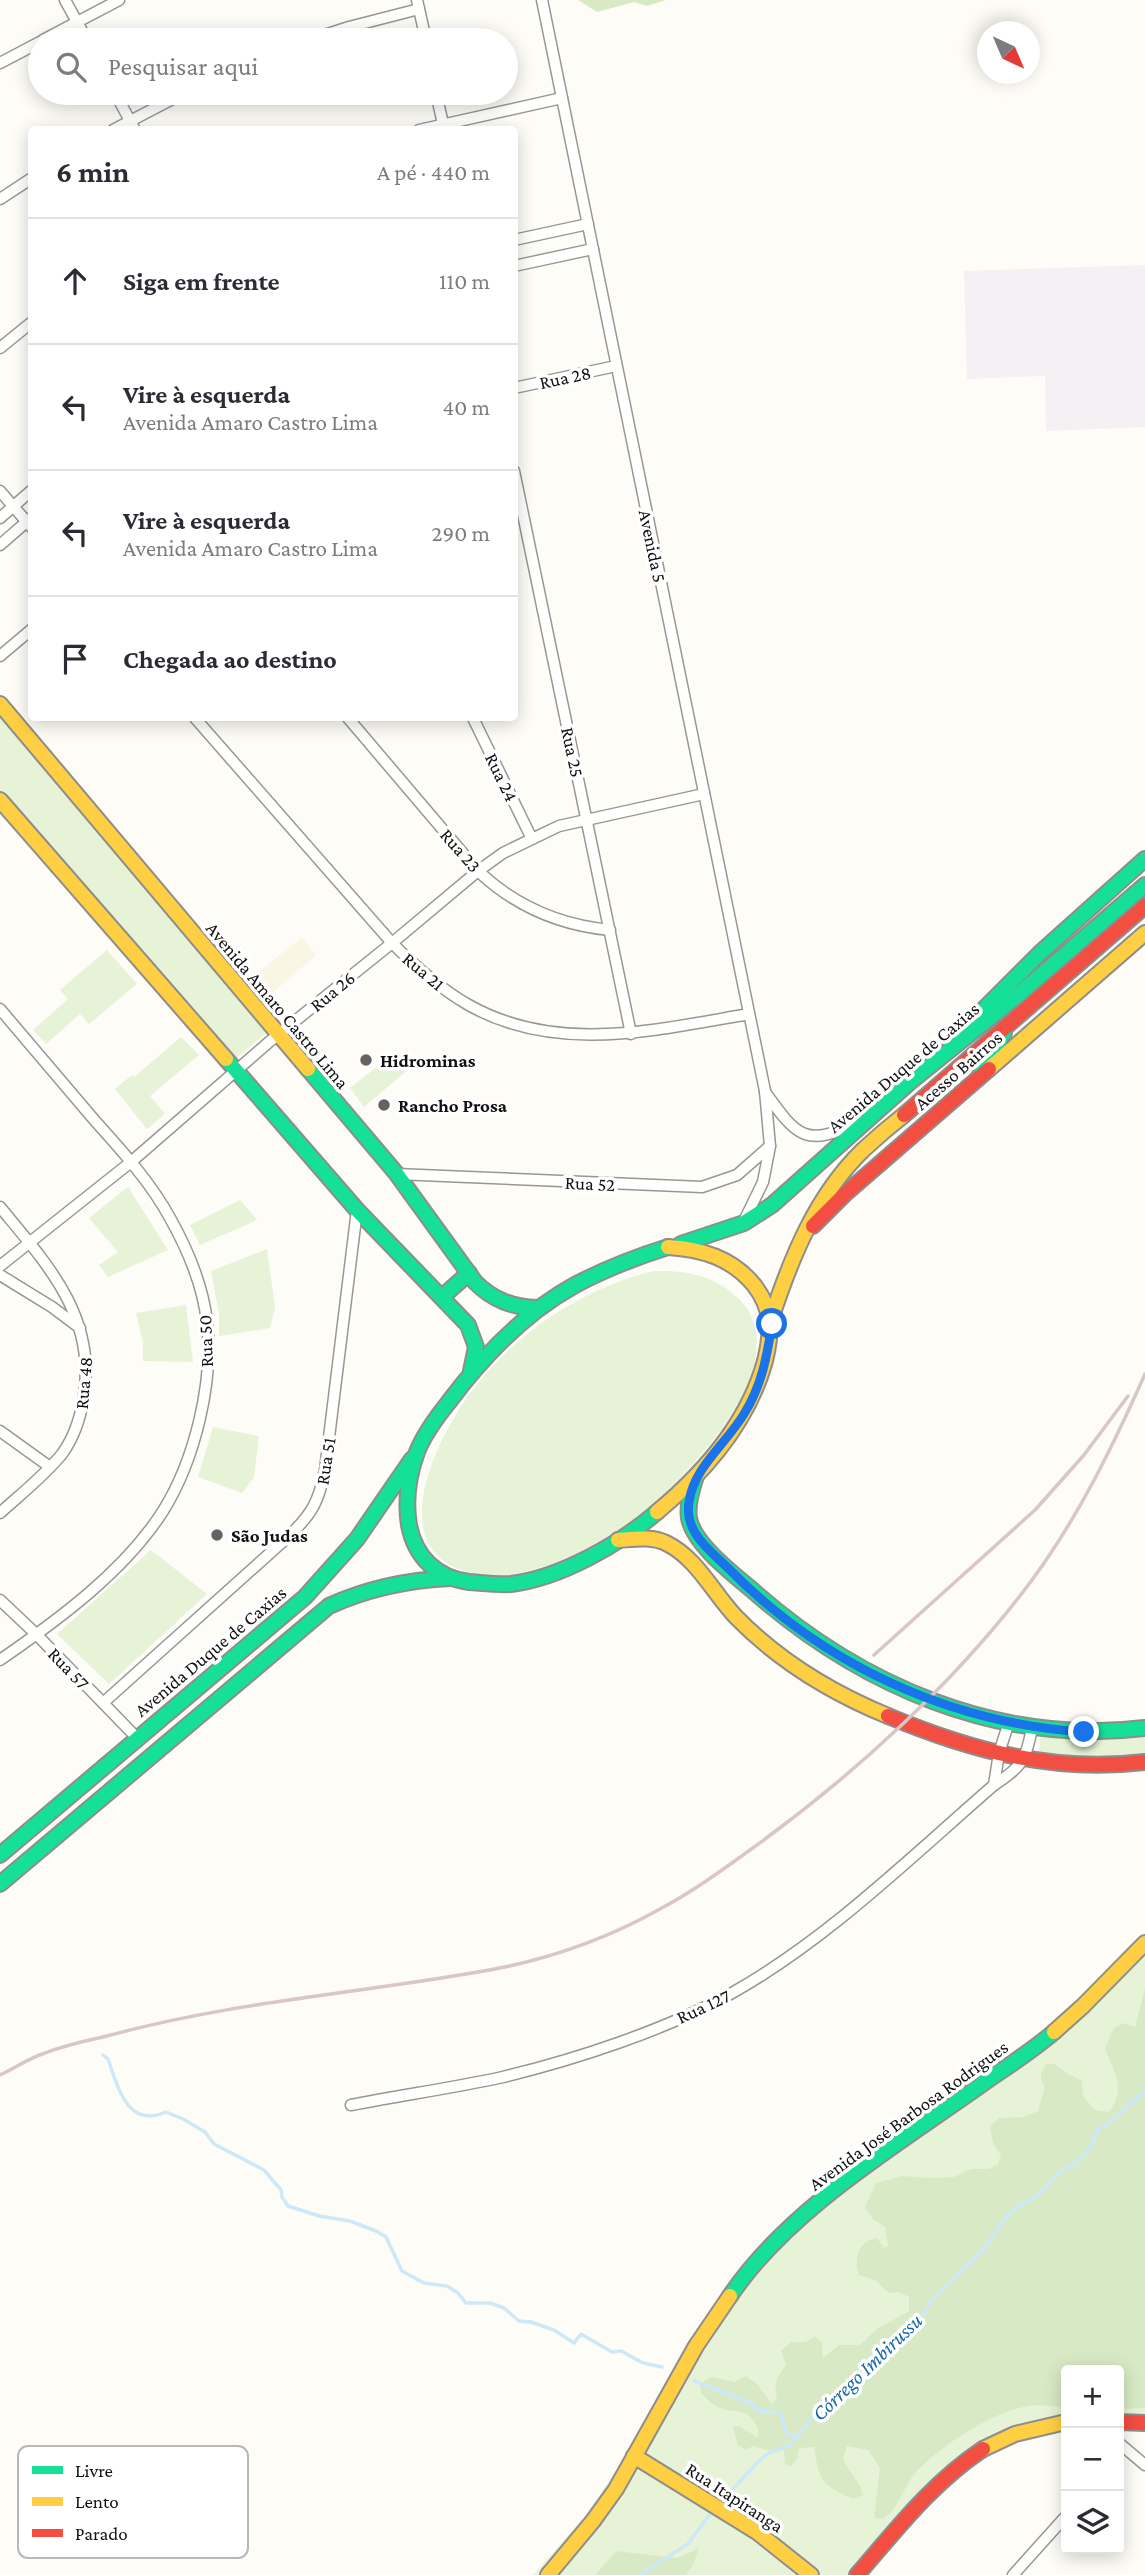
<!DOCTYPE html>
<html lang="pt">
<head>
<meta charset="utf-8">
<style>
	body { margin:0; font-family:"Crimson Pro",serif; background:#f7f7f7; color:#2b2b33 }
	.controls { position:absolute; right:21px; bottom:21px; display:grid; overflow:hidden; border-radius:7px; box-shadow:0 4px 18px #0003 }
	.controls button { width:63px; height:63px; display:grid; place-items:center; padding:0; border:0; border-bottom:2px solid #e1e1e2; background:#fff; color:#2b2b33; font:35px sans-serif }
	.compass { position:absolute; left:977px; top:21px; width:63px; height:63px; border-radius:50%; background:#fff; box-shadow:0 4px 18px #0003; rotate:136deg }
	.stop { position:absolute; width:21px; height:21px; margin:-16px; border:5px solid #1a73e8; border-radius:50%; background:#fff }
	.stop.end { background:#1a73e8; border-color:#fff; box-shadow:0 2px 7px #0008 }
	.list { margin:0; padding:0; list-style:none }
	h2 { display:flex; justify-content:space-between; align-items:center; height:91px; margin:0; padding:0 28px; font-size:30px }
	h2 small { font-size:23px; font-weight:400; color:#7c7c81 }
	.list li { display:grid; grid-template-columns:46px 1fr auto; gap:21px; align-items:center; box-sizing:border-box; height:126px; padding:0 28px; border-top:2px solid #e1e1e2 }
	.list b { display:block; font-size:26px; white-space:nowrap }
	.list p { margin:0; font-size:23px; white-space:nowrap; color:#7c7c81 }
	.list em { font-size:23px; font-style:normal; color:#7c7c81 }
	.icon { flex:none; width:38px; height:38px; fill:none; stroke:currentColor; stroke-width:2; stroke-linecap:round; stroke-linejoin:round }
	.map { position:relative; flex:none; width:1145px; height:2575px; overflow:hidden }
	.search { position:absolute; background:#fff; box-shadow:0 4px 18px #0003; left:28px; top:28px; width:490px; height:77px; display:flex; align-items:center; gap:18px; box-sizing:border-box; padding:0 24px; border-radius:38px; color:#7c7c81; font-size:26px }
	.panel { position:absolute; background:#fff; box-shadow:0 4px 18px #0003; left:28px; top:126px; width:490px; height:595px; border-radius:7px }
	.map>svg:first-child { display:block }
	.industrial { fill:#f5f0f3 }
	.farmland { fill:#f9f7e4 }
	.green { fill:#e7f3d7 }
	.forest { fill:#d8eac5 }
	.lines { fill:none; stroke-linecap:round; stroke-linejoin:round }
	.stream { stroke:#cde8f7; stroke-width:3.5 }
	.street-casing { stroke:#979795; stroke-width:13 }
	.fast-casing { stroke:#8e8d8b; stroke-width:18 }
	.slow-casing { stroke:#8e8d8b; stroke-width:18 }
	.jam-casing { stroke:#8e8d8b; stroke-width:18 }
	.street { stroke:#fffffe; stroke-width:10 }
	.fast { stroke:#16e098; stroke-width:14 }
	.slow { stroke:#ffcf43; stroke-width:14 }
	.jam { stroke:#f24e42; stroke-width:14 }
	.rail { stroke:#d9c6c7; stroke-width:3.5 }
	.route { stroke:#1a73e8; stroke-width:9 }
	.poi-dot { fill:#646362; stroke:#fff; stroke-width:2.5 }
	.labels { text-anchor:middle; stroke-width:7; stroke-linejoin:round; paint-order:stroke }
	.street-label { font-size:19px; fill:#111; stroke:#fff }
	.poi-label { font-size:19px; font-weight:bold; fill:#111; stroke:#fff; text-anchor:start }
	.water-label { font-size:21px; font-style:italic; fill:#1768a6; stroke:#fff }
	.key { fill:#fff; stroke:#b8b8b8; stroke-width:2 }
	.key-label { font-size:19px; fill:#111 }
</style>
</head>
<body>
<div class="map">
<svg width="1145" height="2575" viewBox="0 0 1145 2575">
	<rect width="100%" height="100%" fill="#fdfcf7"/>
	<path class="industrial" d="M1145 265V427L1046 431 1045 376 967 379 964 271Z"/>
	<path class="farmland" d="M302 937 316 955 271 994 255 975Z"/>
	<g class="green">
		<path d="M0 708 267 1032 231 1063 0 795Z"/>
		<path d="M107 950 137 984 89 1024 80 1014 46 1044 33 1030 68 999 60 990Z"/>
		<path d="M181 1037 199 1055 150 1096 165 1114 147 1129 115 1089 132 1075 134 1077Z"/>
		<path d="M397 1051 411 1067 364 1107 350 1088Z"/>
		<path d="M128 1187 168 1250 108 1277 99 1265 118 1252 89 1218Z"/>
		<path d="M240 1200 257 1220 200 1245 190 1225Z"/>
		<path d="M267 1249 275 1307 270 1328 219 1336V1313L211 1271Z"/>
		<path d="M653 1271C687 1270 715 1275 740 1300 800 1362 685 1480 637 1517 607 1539 569 1560 533 1570 509 1577 484 1578 461 1570 384 1542 439 1435 471 1392 515 1333 582 1289 653 1271Z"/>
		<path d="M186 1305 193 1362 143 1361V1342L136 1313Z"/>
		<path d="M213 1427 259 1436 254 1477 242 1493 198 1477Z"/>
		<path d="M151 1550 207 1594 109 1684 57 1634Z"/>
		<path d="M1145 1736V1757L1080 1760 1039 1756 1040 1737 1065 1739Z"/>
		<path d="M1145 1949V2430L1119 2428V2370H1066V2424L1030 2430 961 2464 855 2575H800L778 2556 743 2532 796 2575H533L585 2516 724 2314 778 2250 807 2221 846 2189 1005 2076Z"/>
	</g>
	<g class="forest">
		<path d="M578 0H666L647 6 634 2 597 12Z"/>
		<path d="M1145 1988V2408L1119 2409V2370H1066V2408C1054 2407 1040 2404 1028 2406 992 2412 942 2445 917 2471 903 2486 900 2508 883 2519L874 2518 880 2468 868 2450 847 2446 843 2459C849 2472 860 2481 863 2495L853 2499C820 2483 820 2484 814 2447L799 2448 797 2459 791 2466 785 2464 784 2450 775 2452 753 2446 746 2450 738 2445 733 2427 739 2426 757 2437 759 2430C744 2403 741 2416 720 2408 712 2405 707 2399 701 2393L700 2384 712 2377 735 2382 746 2376 757 2384 772 2404 777 2398C773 2383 777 2377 786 2365L781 2351 791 2342H805L815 2336 822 2343 823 2358 839 2345H860L877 2329 909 2311V2297L899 2292 889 2293 875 2280 859 2275C853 2259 858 2241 877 2238L884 2248 888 2246 885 2227 873 2219 865 2207 876 2183 902 2176 933 2178 954 2177 971 2169H989L998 2164 1001 2156 993 2143 990 2126 999 2118 1024 2117 1038 2111 1045 2087C1039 2078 1040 2073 1046 2064H1054L1065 2072 1082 2081 1083 2096 1095 2110 1109 2112C1127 2087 1114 2073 1105 2048L1114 2028 1124 2023 1135 2027Z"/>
		<path d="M699 2548 693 2565 686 2575H595L616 2551 677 2558Z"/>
	</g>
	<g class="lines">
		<g class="stream">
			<path d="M103 2055 108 2059C118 2087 127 2129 166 2112L183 2119 205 2132 214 2144 264 2170 281 2190 282 2197 288 2206 319 2216 350 2221 376 2231 386 2237 402 2271 424 2283 447 2286 458 2293 466 2303H490L504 2308 519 2321 531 2322 554 2330 574 2343 581 2334 612 2352 621 2351 643 2363 662 2367"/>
			<path d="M694 2381 751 2403 759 2411 780 2413 787 2434 796 2436"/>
			<path d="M718 2505 759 2461 769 2453 790 2445 815 2414 837 2400 852 2386 865 2365 877 2351 919 2322 932 2300 983 2250 1006 2217 1018 2206 1037 2196 1060 2172 1073 2165 1091 2148 1097 2130 1111 2122 1145 2091"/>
			<path d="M640 2575 688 2544 712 2511"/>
		</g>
		<g class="street-casing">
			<g id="street">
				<path d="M65 0 87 40"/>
				<path d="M417 0 426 40"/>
				<path d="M542 0 765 1091 770 1146 763 1182 745 1219"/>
				<path d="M43 40 119 0"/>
				<path d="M309 40 349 27 419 9"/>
				<path d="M0 63 40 42"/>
				<path d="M115 93 135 130"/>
				<path d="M436 93 443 124"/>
				<path d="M113 130 184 93"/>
				<path d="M419 130 562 98"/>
				<path d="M0 199 32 178"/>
				<path d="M514 240 588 224"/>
				<path d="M514 266 593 249"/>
				<path d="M0 348 32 322"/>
				<path d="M514 388 616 366"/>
				<path d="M514 471 631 1034"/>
				<path d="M0 491 32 528"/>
				<path d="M0 518 32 490"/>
				<path d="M0 545 31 518"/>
				<path d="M0 656 32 629"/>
				<path d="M195 718 392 943C415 966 439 988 467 1004 555 1055 655 1030 749 1014"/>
				<path d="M348 718 478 871C515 906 558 925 610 930"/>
				<path d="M473 718 531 837"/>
				<path d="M0 1009C32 1047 64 1084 96 1122 123 1152 151 1183 170 1218 188 1250 203 1286 207 1322 214 1381 195 1460 163 1511 125 1571 58 1620 0 1660"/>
				<path d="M765 1092C798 1138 806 1148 860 1121"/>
				<path d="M396 1174 702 1187 737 1175 770 1146"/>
				<path d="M0 1207C47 1264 96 1316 84 1395 81 1416 75 1436 62 1454 44 1476 21 1494 0 1513"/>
				<path d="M0 1266 131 1162 269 1042 392 943 478 871 503 853 559 826 704 794"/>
				<path d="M0 1275 52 1307 80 1328"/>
				<path d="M0 1431 50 1467"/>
				<path d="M0 1600 37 1635 137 1738"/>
				<path d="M103 1703 289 1536C312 1514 319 1501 325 1470L357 1210"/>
				<path d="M994 1785 999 1753 1009 1722"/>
				<path d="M351 2105C402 2095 453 2088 503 2077 577 2059 666 2030 732 1993 828 1939 911 1857 994 1785 1022 1767 1026 1760 1032 1728"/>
				<path d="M1119 2443 1145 2465"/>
				<path d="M1013 2575 1066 2516"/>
			</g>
		</g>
		<g class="fast-casing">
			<g id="fast">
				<path d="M950 1043 1040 953 1145 859"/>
				<path d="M226 1059 357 1210 468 1325 476 1347 471 1371"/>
				<path d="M308 1069 396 1173 475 1282C493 1300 512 1307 537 1308"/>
				<path d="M979 1077 1004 1033"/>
				<path d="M681 1244 744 1223 772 1205 910 1082 1018 995 1145 885"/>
				<path d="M442 1297 469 1273"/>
				<path d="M696 1476C692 1489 687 1504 689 1518 693 1543 732 1573 751 1589 859 1685 998 1746 1145 1728"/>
				<path d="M657 1512C620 1544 560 1578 511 1584 497 1585 483 1583 469 1582 437 1578 415 1557 409 1525 405 1501 409 1474 417 1452 424 1434 436 1418 448 1403 483 1356 524 1313 575 1285 605 1269 636 1257 668 1247"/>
				<path d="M0 1855 305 1597 357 1539 412 1459"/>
				<path d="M0 1884 329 1606C368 1588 408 1580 451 1578"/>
				<path d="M730 2296C789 2208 900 2143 985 2082 1008 2066 1032 2051 1054 2032"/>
			</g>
		</g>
		<g class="slow-casing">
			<g id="slow">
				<path d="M0 704 308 1069"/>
				<path d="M0 800 226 1059"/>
				<path d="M989 1069 1145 933"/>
				<path d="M772 1316C792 1256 816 1196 863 1150 876 1138 890 1126 904 1115"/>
				<path d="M657 1512C705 1472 748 1423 765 1361 772 1332 773 1309 754 1285 732 1258 702 1249 668 1247"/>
				<path d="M618 1540C634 1539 651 1536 666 1543 697 1558 713 1593 736 1617 778 1660 832 1693 888 1716"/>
				<path d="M1054 2032 1083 2006 1145 1943"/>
				<path d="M983 2449 1015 2434 1066 2422"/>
				<path d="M634 2456 757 2532 811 2575"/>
				<path d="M548 2575 593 2521 616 2489 696 2346 730 2296"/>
			</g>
		</g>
		<g class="jam-casing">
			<g id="jam">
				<path d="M904 1115 1145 906"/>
				<path d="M813 1226 846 1193 989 1069"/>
				<path d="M888 1716C972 1751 1054 1773 1145 1762"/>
				<path d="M1119 2422 1145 2423"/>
				<path d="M857 2575C896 2530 932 2483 983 2449"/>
			</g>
		</g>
		<use href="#street" class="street"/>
		<use href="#fast" class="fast"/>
		<use href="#slow" class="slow"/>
		<use href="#jam" class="jam"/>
		<g class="rail">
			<path d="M874 1655 1035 1510 1084 1455 1128 1396"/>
			<path d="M0 2075C15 2068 29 2058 45 2053 65 2045 86 2041 107 2036 227 2003 350 1994 472 1973 537 1963 603 1941 660 1909 692 1892 721 1871 750 1850 853 1776 956 1682 1032 1580 1079 1516 1113 1446 1145 1374"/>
		</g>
	</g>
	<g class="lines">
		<path class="route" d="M772 1324C767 1356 762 1385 744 1414 726 1444 694 1467 689 1502 684 1531 708 1549 727 1567 822 1664 948 1723 1084 1732"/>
	</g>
	<g class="poi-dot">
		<circle cx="366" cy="1060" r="7"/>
		<circle cx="384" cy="1105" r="7"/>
		<circle cx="217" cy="1535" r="7"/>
	</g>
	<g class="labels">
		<g class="street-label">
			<text transform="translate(565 377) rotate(-12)" y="7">Rua 28</text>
			<text transform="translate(653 546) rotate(78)" y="7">Avenida 5</text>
			<text transform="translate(573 752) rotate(78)" y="7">Rua 25</text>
			<text transform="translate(502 777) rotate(64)" y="7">Rua 24</text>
			<text transform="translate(461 850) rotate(49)" y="7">Rua 23</text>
			<text transform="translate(424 971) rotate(40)" y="7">Rua 21</text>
			<text transform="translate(332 991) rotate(-39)" y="7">Rua 26</text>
			<text transform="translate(278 1005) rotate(50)" y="7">Avenida Amaro Castro Lima</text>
			<text transform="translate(903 1067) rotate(-40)" y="7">Avenida Duque de Caxias</text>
			<text transform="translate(958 1070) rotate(-41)" y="7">Acesso Bairros</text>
			<text transform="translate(590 1183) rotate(3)" y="7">Rua 52</text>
			<text transform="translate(205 1341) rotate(-92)" y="7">Rua 50</text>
			<text transform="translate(83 1383) rotate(-85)" y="7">Rua 48</text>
			<text transform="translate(325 1461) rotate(-81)" y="7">Rua 51</text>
			<text transform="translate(210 1651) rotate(-40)" y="7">Avenida Duque de Caxias</text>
			<text transform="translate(69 1668) rotate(46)" y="7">Rua 57</text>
			<text transform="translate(703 2006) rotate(-25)" y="7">Rua 127</text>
			<text transform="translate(908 2115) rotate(-36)" y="7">Avenida José Barbosa Rodrigues</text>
			<text transform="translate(735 2497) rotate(33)" y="7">Rua Itapiranga</text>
		</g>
		<g class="poi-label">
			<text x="380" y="1067">Hidrominas</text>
			<text x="398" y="1112">Rancho Prosa</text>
			<text x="231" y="1542">São Judas</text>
		</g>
		<g class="water-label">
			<text transform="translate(867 2367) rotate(-44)" y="7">Córrego Imbirussu</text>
		</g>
	</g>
	<rect x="18" y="2446" width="230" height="112" rx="10" class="key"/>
	<rect x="32" y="2466" width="31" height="8" fill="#16e098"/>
	<rect x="32" y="2497" width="31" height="9" fill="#ffcf43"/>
	<rect x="32" y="2529" width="31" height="8" fill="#f24e42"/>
	<g class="key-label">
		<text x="75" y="2477">Livre</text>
		<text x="75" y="2508">Lento</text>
		<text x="75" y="2540">Parado</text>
	</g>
</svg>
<div class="controls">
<button>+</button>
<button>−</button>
<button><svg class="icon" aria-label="layers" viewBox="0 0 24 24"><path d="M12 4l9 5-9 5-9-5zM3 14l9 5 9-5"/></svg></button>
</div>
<svg class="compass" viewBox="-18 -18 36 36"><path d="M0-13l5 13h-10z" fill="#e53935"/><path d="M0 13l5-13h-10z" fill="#7c7c81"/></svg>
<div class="stop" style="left:772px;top:1324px"></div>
<div class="stop end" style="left:1084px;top:1732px"></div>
<div class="search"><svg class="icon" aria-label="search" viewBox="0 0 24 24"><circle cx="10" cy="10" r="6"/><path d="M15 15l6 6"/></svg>Pesquisar aqui</div>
<section class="panel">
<h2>6 min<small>A pé · 440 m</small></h2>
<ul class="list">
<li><svg class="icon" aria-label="ahead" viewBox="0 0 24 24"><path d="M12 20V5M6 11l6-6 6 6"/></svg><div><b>Siga em frente</b></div><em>110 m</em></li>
<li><svg class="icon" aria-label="left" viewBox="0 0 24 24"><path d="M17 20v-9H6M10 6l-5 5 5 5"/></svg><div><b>Vire à esquerda</b><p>Avenida Amaro Castro Lima</p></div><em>40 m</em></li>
<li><svg class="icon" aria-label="left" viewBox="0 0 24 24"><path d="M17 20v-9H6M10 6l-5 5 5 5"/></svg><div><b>Vire à esquerda</b><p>Avenida Amaro Castro Lima</p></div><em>290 m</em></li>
<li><svg class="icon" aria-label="arrive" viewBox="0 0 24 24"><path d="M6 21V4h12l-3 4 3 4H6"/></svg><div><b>Chegada ao destino</b></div></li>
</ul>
</section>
</div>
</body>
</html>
